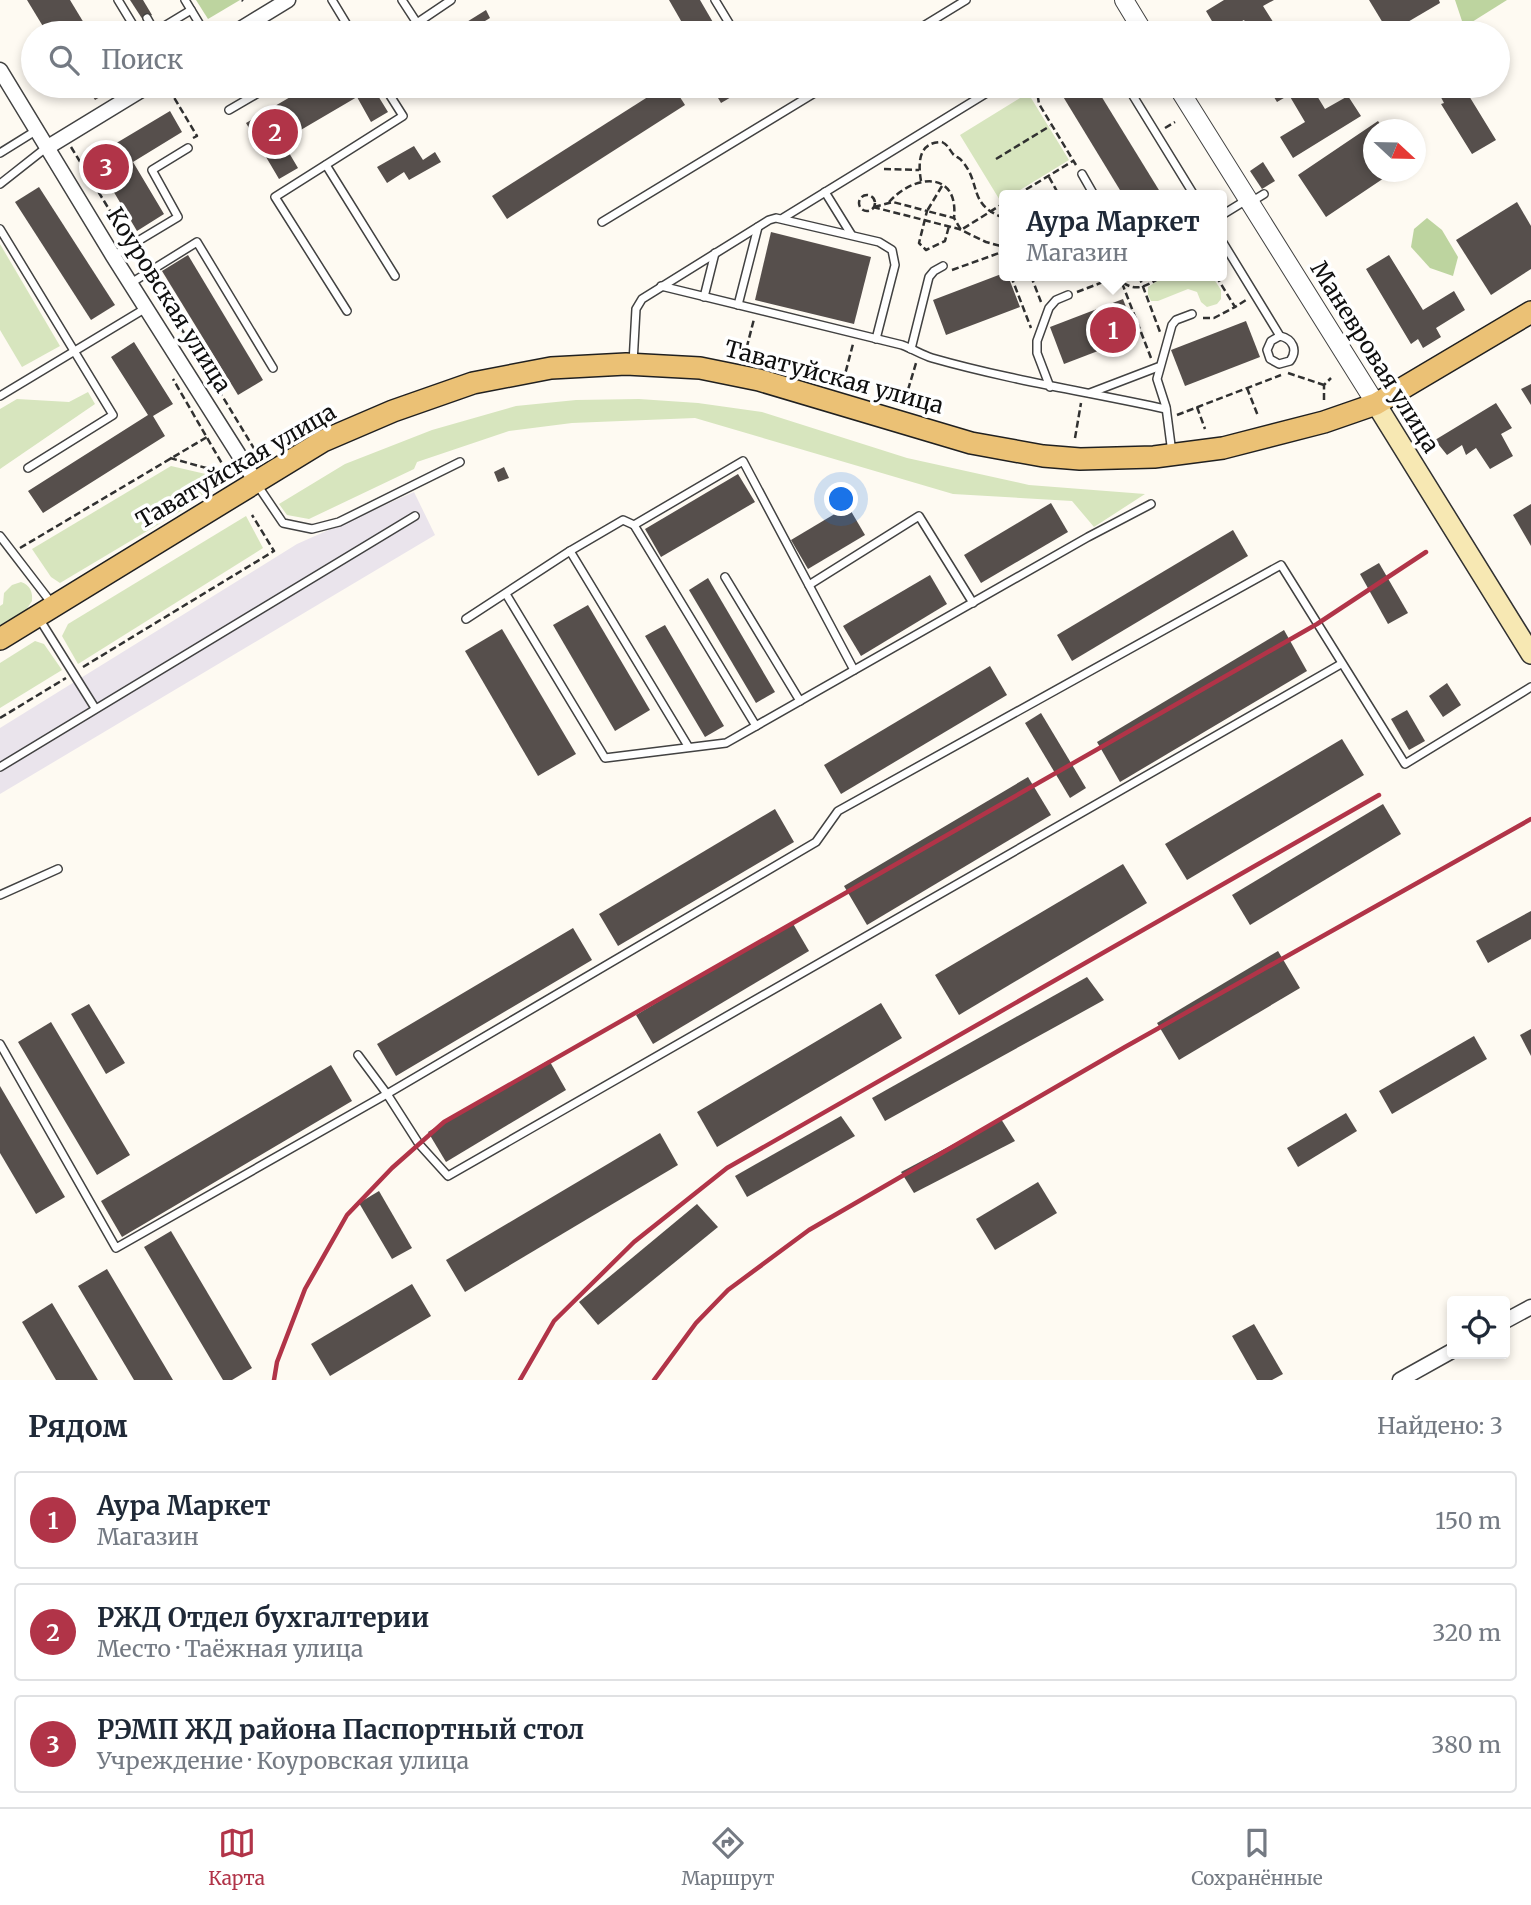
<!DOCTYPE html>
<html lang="ru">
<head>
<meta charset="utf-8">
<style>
	body { margin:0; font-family:Merriweather,serif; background:#f6f6f7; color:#1f2937 }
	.controls { position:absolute; right:21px; bottom:21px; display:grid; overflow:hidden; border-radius:7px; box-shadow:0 4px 10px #0003 }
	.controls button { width:63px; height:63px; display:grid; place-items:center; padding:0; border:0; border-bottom:2px solid #e0e1e3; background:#fff; color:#1f2937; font:35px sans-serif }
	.compass { position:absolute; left:1363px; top:119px; width:63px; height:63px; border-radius:50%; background:#fff; box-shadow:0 4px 10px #0003; rotate:112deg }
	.you { position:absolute; left:842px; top:500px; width:24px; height:24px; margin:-18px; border:5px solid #fff; border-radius:50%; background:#1a73e8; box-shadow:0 0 0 10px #1a73e833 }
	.badge { display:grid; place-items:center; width:46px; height:46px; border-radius:50%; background:#b13448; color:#fff; font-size:23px; font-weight:700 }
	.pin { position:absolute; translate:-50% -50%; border:4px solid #fff; box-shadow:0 2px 7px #0006 }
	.popup { position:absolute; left:999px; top:190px; width:228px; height:91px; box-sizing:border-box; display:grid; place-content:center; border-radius:7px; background:#fff; filter:drop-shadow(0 2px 5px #0005); font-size:23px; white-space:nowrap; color:#747a83 }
	.popup b { font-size:26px; color:#1f2937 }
	.popup::after { content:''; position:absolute; left:50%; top:100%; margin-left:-14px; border:14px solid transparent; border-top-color:#fff }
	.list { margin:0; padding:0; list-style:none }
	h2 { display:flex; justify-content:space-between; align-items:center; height:91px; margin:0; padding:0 28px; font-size:30px }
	h2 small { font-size:23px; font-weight:400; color:#747a83 }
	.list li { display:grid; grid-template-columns:46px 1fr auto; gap:21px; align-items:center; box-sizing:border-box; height:98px; margin:0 14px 14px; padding:0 14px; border:2px solid #e0e1e3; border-radius:7px }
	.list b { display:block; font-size:26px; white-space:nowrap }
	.list p { margin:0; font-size:23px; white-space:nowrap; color:#747a83 }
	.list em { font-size:23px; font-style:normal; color:#747a83 }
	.icon { flex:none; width:38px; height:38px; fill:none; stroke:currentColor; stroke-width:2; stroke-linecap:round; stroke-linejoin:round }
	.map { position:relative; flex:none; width:1531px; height:1380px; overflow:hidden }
	.search { position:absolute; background:#fff; box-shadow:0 4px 10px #0003; left:21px; right:21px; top:21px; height:77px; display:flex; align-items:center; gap:18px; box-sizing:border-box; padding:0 24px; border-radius:38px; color:#747a83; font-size:26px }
	.sheet { height:427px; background:#fff }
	nav { display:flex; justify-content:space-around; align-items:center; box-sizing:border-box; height:98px; border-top:2px solid #e0e1e3; background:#fff; font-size:19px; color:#747a83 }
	nav a { display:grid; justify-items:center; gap:4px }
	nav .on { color:#b13448 }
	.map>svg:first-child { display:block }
	.industrial { fill:#eae4ec }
	.green { fill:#d7e5be }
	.forest { fill:#bdd49f }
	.building { fill:#564f4c }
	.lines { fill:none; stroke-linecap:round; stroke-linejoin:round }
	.service-casing { stroke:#424242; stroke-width:10 }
	.minor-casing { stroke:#424242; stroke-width:17 }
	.tertiary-casing { stroke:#424242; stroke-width:20 }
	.secondary-casing { stroke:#313131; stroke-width:22 }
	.primary-casing { stroke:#202020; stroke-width:24 }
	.path { stroke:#313131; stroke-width:2.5; stroke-dasharray:7 3.5; stroke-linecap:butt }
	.service { stroke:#fff; stroke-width:7 }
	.minor { stroke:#fff; stroke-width:14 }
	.tertiary { stroke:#fff; stroke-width:18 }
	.secondary { stroke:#f7e8b3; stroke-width:19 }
	.primary { stroke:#ebc175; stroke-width:21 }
	.rail { stroke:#b13448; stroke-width:4.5 }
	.labels { text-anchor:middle; stroke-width:7; stroke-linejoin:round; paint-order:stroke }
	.street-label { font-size:23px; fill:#0f0f0f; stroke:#fff }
</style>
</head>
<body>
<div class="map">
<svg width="1531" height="1380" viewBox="0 0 1531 1380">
	<rect width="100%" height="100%" fill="#fefaf2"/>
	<path class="industrial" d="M414 492 435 535 0 794V728L297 544Z"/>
	<g class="green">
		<path d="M1028 93 1069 160 1012 195H1004V200L1001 202 960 135Z"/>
		<path d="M0 244 60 346 22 367 0 330Z"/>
		<path d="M1164 276H1212L1221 290V299L1217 304 1207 307 1201 302 1197 292 1188 289 1158 301H1151L1148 295V287Z"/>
		<path d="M88 392 95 404 0 469V409L17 399 69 402Z"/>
		<path d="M639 399 698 403 762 412 907 458 1029 485 1145 494 1094 527 1072 501 953 494 695 418 572 423 509 431 417 462 414 469 309 519 287 515 279 504 345 464 432 430 516 406 576 400Z"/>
		<path d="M171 466 223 478 226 484 60 583 51 577 32 549Z"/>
		<path d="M246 516 263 548 78 664 62 636 68 624Z"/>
		<path d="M21 582C30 585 33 592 32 601L26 610 0 625V606L3 604 4 593 12 585Z"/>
		<path d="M35 641 44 644 62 670 0 708V663Z"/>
	</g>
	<g class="forest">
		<path d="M196 0H240L208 19Z"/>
		<path d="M1455 0H1507L1464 27Z"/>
		<path d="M1427 218 1442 230 1458 257 1453 276 1430 268 1411 247 1414 229Z"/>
	</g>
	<g class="building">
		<path d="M27 0H70L90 33H47Z"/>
		<path d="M130 0H143L152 15 143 20Z"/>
		<path d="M669 0H700L714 24 699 33H688Z"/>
		<path d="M1224 0H1274L1263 6 1280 33H1252L1244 20 1219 33 1206 11Z"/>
		<path d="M1369 0H1439L1440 3 1389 33Z"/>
		<path d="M486 10 490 18 465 33H449Z"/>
		<path d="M86 86H119L95 100Z"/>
		<path d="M309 86H372L388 112 371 122 357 97 282 141 298 168 279 179 246 123Z"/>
		<path d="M665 86H673L685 105 507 219 492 196Z"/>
		<path d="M711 86H750L721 103Z"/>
		<path d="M1066 86H1095L1162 195H1123L1059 90Z"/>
		<path d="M1267 86H1311L1325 109 1348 96 1361 116 1293 158 1280 137 1305 122 1289 95 1277 102Z"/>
		<path d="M1435 86H1463L1496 140 1472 154 1441 104 1444 103Z"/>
		<path d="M170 111 182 132 133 162 164 214 137 231 93 157Z"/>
		<path d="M1378 121 1384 130H1374V172H1393L1326 217 1298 175Z"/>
		<path d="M414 146 423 160 435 152 441 162 409 180 404 172 387 183 377 167Z"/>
		<path d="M1263 162 1275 181 1262 189 1250 171Z"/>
		<path d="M39 187 115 305 91 320 15 202Z"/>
		<path d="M1517 202 1531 226V269L1491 295 1456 240Z"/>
		<path d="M771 232 871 257 854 324 755 300Z"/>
		<path d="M188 255 263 380 238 395 162 271Z"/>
		<path d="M1389 255 1423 310 1454 291 1465 310 1436 328 1441 337 1423 348 1418 339 1411 344 1366 269Z"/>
		<path d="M1004 273V276H1008L1020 307 946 335 933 300Z"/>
		<path d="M1123 299 1137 336 1064 364 1050 327Z"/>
		<path d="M1246 321 1260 357 1185 386 1171 350Z"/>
		<path d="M134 342 173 404 153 416 165 436 43 513 28 491 148 415 111 357Z"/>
		<path d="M1531 384V405L1521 389Z"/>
		<path d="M1496 403 1512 428 1501 434 1513 456 1490 469 1476 448 1466 455 1462 445 1447 455 1435 440Z"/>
		<path d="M504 467 509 478 498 482 494 472Z"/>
		<path d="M738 474 755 502 661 557 645 529Z"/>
		<path d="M1051 503 1068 532 981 583 964 555Z"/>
		<path d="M1531 504V546L1513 515Z"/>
		<path d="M848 506 865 535 808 569 791 540Z"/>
		<path d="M1233 530 1248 556 1072 661 1057 635Z"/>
		<path d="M1379 563 1408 613 1388 624 1360 574Z"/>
		<path d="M930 575 947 604 861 656 843 626Z"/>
		<path d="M708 578 775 692 756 703 689 590Z"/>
		<path d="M588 605 650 710 615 731 553 625Z"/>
		<path d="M665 625 724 726 705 737 645 636Z"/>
		<path d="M502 629 576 754 538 776 465 651Z"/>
		<path d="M1284 630 1307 671 1120 782 1097 742Z"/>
		<path d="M990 666 1007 695 841 794 824 765Z"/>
		<path d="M1447 683 1461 705 1443 717 1429 696Z"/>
		<path d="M1407 710 1425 741 1409 750 1391 719Z"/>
		<path d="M1041 713 1086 788 1070 798 1025 723Z"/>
		<path d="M1342 739 1364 775 1187 880 1165 844Z"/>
		<path d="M1028 777 1051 815 867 925 844 886Z"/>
		<path d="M1383 804 1401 834 1250 925 1232 895Z"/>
		<path d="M775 809 794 842 618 946 599 914Z"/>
		<path d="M1123 864 1147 903 959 1015 935 975Z"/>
		<path d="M1531 911V939L1488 963 1476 941Z"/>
		<path d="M792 922 809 951 653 1044 636 1015Z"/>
		<path d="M573 928 592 960 396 1076 377 1044Z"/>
		<path d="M1278 951 1300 988 1179 1060 1157 1023Z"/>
		<path d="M1087 977 1104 1000 885 1121 872 1098Z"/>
		<path d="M881 1003 902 1038 717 1147 697 1112Z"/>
		<path d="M89 1004 125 1063 106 1074 71 1014Z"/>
		<path d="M51 1022 130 1155 97 1175 18 1042Z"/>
		<path d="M1531 1029V1056L1520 1035Z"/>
		<path d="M1474 1036 1487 1059 1392 1114 1379 1091Z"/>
		<path d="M549 1060 566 1090 446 1162 428 1132Z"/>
		<path d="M331 1065 352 1101 122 1237 101 1201Z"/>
		<path d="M0 1086 65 1197 36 1214 0 1153Z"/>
		<path d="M1346 1113 1357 1131 1298 1167 1287 1148Z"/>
		<path d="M841 1116 855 1136 747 1197 735 1176Z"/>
		<path d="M1001 1119 1015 1141 914 1193 901 1172Z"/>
		<path d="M660 1133 678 1165 465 1292 446 1260Z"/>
		<path d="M1038 1182 1057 1213 995 1250 976 1219Z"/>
		<path d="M379 1191 412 1248 392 1259 359 1203Z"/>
		<path d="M697 1204 718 1227 598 1325 579 1302Z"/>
		<path d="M171 1231 252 1368 232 1380H223L144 1247Z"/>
		<path d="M107 1269 173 1380H134L78 1286Z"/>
		<path d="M412 1284 431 1316 330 1376 311 1344Z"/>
		<path d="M52 1303 98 1380H56L22 1322Z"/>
		<path d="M1254 1324 1283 1374 1272 1380H1257L1232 1336Z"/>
	</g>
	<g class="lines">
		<g class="service-casing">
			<g id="service">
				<path d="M118 0 138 33"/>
				<path d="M185 0 205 33"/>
				<path d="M332 0 352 33"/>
				<path d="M402 0 417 23 451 0"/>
				<path d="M715 0 732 28"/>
				<path d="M147 18 155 32"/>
				<path d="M153 33 191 10"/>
				<path d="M912 33 966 0"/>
				<path d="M1084 33H1093"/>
				<path d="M1127 86 1194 195"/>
				<path d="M229 110 270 86"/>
				<path d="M0 153 37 130"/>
				<path d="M326 165 395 276"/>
				<path d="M1082 174 1094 195"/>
				<path d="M0 184 47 147"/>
				<path d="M825 192 851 234"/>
				<path d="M1251 202 1264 194"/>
				<path d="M1222 215 1248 199"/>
				<path d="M783 218 998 86"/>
				<path d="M602 222 826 86"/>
				<path d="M0 229 113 415 28 468"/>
				<path d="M1222 241 1280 336C1293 339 1298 350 1290 361L1279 364 1270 359 1267 350 1271 341 1280 336"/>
				<path d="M113 256 178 217 152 170 188 148"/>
				<path d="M131 283 197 242 273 368"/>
				<path d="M661 286 902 345C913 349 922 355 932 358 1009 380 1088 392 1166 409"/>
				<path d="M704 297 715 253"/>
				<path d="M738 305 758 227"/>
				<path d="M347 311 275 197 403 116 384 86"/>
				<path d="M911 349 929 277 934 271 943 266"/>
				<path d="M633 363 636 309 642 299 769 220 776 218 879 242 892 250 895 265 876 339"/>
				<path d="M1050 387 1037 353V341L1049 308 1056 300 1068 295"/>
				<path d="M1090 393 1158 367"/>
				<path d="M0 396 146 308"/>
				<path d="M1172 453 1166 407 1157 379 1172 325 1176 320 1192 314"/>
				<path d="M256 483 283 523 312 529 339 522 460 462"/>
				<path d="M634 525 756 726"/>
				<path d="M0 536 53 605"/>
				<path d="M570 551 688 746"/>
				<path d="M725 577 800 701"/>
				<path d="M809 585 919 516 973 603"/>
				<path d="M506 594 605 758 726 743 1088 537 1151 504"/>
				<path d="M466 619 570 551 623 520 634 525 743 461 854 670"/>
				<path d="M40 620 95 708"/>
				<path d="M0 767 415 516"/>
				<path d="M0 895 58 869"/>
				<path d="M0 1044 116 1248 387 1094 816 842 838 811 1281 565 1405 764 1531 687"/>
				<path d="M358 1055 387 1094 419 1144 448 1176 1341 664"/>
			</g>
		</g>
		<g class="minor-casing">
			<g id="minor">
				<path d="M234 33 288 0"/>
				<path d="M0 70 113 256 256 482"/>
				<path d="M48 147 148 86"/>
				<path d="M1505 1321 1531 1307"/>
				<path d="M1400 1380 1452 1351"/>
			</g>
		</g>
		<g class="tertiary-casing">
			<g id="tertiary">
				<path d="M1124 0 1144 33"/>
				<path d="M1177 86 1376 404"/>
			</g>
		</g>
		<g class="secondary-casing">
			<path id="secondary" d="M1376 404 1531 654"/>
		</g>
		<g class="primary-casing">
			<path id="primary" d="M0 639 323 441 393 411 473 383 551 368 626 364 700 368 759 380 971 443 1043 456 1080 459 1154 457 1223 448 1324 422 1376 404 1531 312"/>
		</g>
		<g class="path">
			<path d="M242 0 243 1"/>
			<path d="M1040 86 1037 91 1039 104 1076 165"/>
			<path d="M169 89 197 136 193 138"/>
			<path d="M1165 128 1175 122"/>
			<path d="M71 147 126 237"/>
			<path d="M996 159 1050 126"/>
			<path d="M884 169 919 170"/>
			<path d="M1049 177 1059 195"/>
			<path d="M921 181C918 163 918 142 942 142 948 145 949 149 953 154 956 157 960 158 962 161 982 184 967 204 1004 218"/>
			<path d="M942 186 927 211 954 218 961 230 1004 203"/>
			<path d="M1017 195 1073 161"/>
			<circle cx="867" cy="203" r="8"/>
			<path d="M889 202C914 174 959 170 954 218"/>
			<path d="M873 207 959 229 986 242 1004 247"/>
			<path d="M874 207 893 202 927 211 919 243 926 250 945 241 949 226"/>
			<path d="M952 270 1002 252 1004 259"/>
			<path d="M1011 276 1031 328"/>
			<path d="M1031 276 1041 302"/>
			<path d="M1065 276 1073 279 1078 276"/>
			<path d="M1115 276C1134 294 1143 288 1163 276"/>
			<path d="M1139 276 1160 332"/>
			<path d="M1216 276 1235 307 1246 300"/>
			<path d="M153 282 258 455"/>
			<path d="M1122 283 1151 358"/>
			<path d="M1077 292 1116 277"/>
			<path d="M1203 318H1214L1235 307"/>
			<path d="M744 358 754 319"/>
			<path d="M1288 373 1324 385"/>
			<path d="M843 382 853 344"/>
			<path d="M1247 388 1258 416"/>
			<path d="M905 400 916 363"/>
			<path d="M1324 400V385L1331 378"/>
			<path d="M1197 407 1205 429"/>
			<path d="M1177 415 1281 375"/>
			<path d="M1075 438 1081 403"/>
			<path d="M170 458 228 474 173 379"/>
			<path d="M20 548 207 437"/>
			<path d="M83 667 274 551 252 515"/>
			<path d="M0 718 66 678"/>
		</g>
		<use href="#service" class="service"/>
		<use href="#minor" class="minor"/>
		<use href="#tertiary" class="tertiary"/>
		<use href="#secondary" class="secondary"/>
		<use href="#primary" class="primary"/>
		<g class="rail">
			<path d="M274 1380 277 1362 305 1289 347 1215 392 1168 444 1122 1317 624 1426 552"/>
			<path d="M520 1380 554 1321 634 1242 727 1168 1379 795"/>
			<path d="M654 1380 696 1323 728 1290 809 1230 1125 1047 1531 819"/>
		</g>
	</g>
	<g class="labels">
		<g class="street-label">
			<text transform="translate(169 300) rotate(58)" y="8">Коуровская улица</text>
			<text transform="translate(1375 357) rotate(58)" y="8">Маневровая улица</text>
			<text transform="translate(834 377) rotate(15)" y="8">Таватуйская улица</text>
			<text transform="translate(236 466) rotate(-30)" y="8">Таватуйская улица</text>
		</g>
	</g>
</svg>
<div class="controls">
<button><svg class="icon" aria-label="locate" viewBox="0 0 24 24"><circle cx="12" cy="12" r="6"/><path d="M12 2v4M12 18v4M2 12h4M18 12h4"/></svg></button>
</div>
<svg class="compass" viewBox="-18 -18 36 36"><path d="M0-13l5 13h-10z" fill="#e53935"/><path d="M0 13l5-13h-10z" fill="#747a83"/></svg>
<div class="you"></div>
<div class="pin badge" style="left:1113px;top:330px">1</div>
<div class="popup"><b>Аура Маркет</b>Магазин</div>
<div class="pin badge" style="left:275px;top:132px">2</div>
<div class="pin badge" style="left:106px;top:167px">3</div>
<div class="search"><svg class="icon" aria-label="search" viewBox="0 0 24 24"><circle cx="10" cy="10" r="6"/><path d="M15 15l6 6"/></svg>Поиск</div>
</div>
<section class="sheet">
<h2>Рядом<small>Найдено: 3</small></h2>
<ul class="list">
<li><span class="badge">1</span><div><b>Аура Маркет</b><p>Магазин</p></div><em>150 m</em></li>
<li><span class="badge">2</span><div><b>РЖД Отдел бухгалтерии</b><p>Место · Таёжная улица</p></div><em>320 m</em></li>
<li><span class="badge">3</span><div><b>РЭМП ЖД района Паспортный стол</b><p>Учреждение · Коуровская улица</p></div><em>380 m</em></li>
</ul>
</section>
<nav>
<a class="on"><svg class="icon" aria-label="map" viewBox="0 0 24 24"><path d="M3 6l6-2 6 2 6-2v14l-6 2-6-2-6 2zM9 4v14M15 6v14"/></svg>Карта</a>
<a><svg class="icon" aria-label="directions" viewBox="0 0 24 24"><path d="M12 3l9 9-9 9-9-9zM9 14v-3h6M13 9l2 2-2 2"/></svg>Маршрут</a>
<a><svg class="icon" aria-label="saved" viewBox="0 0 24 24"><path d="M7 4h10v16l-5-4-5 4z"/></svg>Сохранённые</a>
</nav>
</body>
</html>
